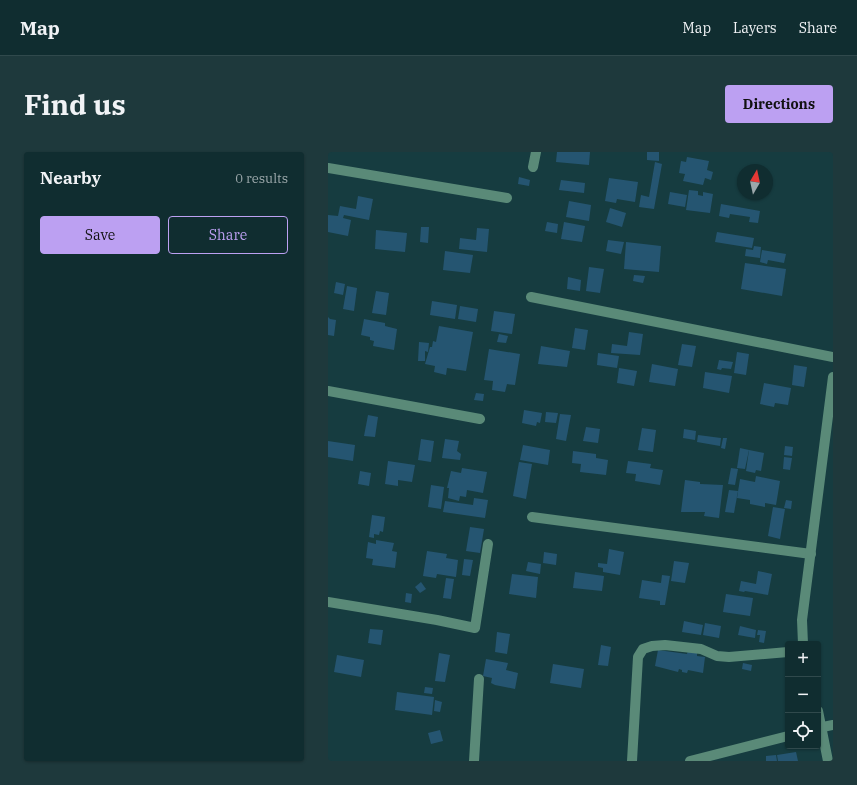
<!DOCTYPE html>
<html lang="en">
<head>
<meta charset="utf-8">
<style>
	body { margin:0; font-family:"IBM Plex Serif",serif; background:#1e393c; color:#f1f3f6 }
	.controls { position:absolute; right:12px; bottom:12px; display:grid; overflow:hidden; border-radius:4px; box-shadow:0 1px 3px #0004 }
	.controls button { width:36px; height:36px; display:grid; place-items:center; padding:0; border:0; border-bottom:1px solid #30494c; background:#102d30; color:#f1f3f6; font:20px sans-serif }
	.compass { position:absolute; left:409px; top:12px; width:36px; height:36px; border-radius:50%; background:#102d30; box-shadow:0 1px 3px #0004; rotate:9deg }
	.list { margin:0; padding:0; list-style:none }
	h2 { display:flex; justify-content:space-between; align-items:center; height:52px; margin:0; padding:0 16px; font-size:17px }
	h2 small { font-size:13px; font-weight:400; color:#9ca8ab }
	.actions { display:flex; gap:8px; padding:12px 16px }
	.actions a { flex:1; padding:9px 0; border:1px solid #bca0f2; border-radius:4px; text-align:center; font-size:14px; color:#bca0f2 }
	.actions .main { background:#bca0f2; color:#111 }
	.icon { flex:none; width:22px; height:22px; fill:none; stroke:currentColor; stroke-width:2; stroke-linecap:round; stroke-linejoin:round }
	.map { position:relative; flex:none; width:505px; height:609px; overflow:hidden; border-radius:4px }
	header { display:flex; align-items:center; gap:24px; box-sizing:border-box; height:56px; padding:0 20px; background:#102d30; border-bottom:1px solid #30494c }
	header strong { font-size:19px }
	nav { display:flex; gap:22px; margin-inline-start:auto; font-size:14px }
	.intro { display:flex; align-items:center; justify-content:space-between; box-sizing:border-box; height:96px; padding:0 24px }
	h1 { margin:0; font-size:28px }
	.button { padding:10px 18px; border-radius:4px; background:#bca0f2; color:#111; font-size:14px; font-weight:700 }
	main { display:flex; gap:24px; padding:0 24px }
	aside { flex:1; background:#102d30; border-radius:4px; box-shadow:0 1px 3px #0004 }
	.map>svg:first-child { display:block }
	.building { fill:#255571 }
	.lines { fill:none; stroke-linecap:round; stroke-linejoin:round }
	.minor { stroke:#5a8a78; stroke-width:10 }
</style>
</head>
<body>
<header>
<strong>Map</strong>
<nav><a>Map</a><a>Layers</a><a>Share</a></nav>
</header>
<div class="intro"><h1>Find us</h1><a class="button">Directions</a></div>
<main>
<aside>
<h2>Nearby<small>0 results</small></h2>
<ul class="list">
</ul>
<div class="actions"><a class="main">Save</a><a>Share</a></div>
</aside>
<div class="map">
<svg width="505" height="609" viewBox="0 0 505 609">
	<rect width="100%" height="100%" fill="#163c40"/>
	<g class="building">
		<path d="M229 0H262L261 13 228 10Z"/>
		<path d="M319 0H331V9L319 8Z"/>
		<path d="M359 5 381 9 379 18 385 20 383 28 377 26 375 33 355 29 357 22 351 21 353 9 358 10Z"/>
		<path d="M327 10 334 12 326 57 311 55 313 43 321 45Z"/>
		<path d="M191 25 202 28 201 34 190 32Z"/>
		<path d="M281 26 310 30 307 50 289 47 288 51 277 49Z"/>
		<path d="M233 28 257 31 256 41 231 38Z"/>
		<path d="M361 38 370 39V43L375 44V40L385 42 382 61 358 58Z"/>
		<path d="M342 40 359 43 357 55 340 52Z"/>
		<path d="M30 44 45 47 41 68 16 63 15 66 23 68 20 84 0 80V63L10 64 12 54 28 57Z"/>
		<path d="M241 49 263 53 261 69 238 65Z"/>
		<path d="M393 52 432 59 430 71 421 70 422 65 402 62 401 66 391 64Z"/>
		<path d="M282 56 298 61 294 75 278 70Z"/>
		<path d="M219 70 230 72 229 81 217 79Z"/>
		<path d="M236 70 257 74 254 90 233 87Z"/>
		<path d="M93 75H101L100 91 92 90Z"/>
		<path d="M149 76 161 77 159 100 131 97 132 86 148 88Z"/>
		<path d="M48 78 79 81 77 100 47 97Z"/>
		<path d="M389 80 426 86 424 96 387 90Z"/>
		<path d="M280 88 296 90 293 102 278 99Z"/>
		<path d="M298 90 333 94 331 120 296 117Z"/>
		<path d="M426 94 433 95 432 106 417 104 418 97 425 98Z"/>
		<path d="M434 98 458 102 456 111 440 108 439 112 432 110Z"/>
		<path d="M117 99 145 103 142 121 115 118Z"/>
		<path d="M417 111 458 117 454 144 413 137Z"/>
		<path d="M261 115 276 117 272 141 258 139Z"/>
		<path d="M306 123 317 124 315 131 305 129Z"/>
		<path d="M240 125 253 128 252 139 239 137Z"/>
		<path d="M8 130 17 132 15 143 6 141Z"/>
		<path d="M19 134 29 136 26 159 15 157Z"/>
		<path d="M48 139 61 141 58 163 44 161Z"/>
		<path d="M104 149 129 153 127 167 102 163Z"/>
		<path d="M132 154 150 157 148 170 130 167Z"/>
		<path d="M166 159 187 162 184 182 163 179Z"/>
		<path d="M0 165 2 167 8 168 6 184 0 183Z"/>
		<path d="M36 167 57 171V174L69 177 66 198 45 194 46 189 42 188V185L33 183Z"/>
		<path d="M111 174 145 180 138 219 119 216 118 223 106 220 107 214 97 212 102 195H104L105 189 108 190Z"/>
		<path d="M247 176 260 178 257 198 244 196Z"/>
		<path d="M301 180 315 182 312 203 283 201 284 192 299 194Z"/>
		<path d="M171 182 180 184 178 191 169 190Z"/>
		<path d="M91 190 101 191 100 200 97 199V209H90Z"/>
		<path d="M354 192 368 194 364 215 350 213Z"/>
		<path d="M213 194 242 199 239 215 210 212Z"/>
		<path d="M161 197 192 202 187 233 179 232 177 240 164 238 165 229 156 228Z"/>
		<path d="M409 200 421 202 418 223 406 221Z"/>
		<path d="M270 201 291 204 289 216 269 213Z"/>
		<path d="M391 208 405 210 403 217 394 216 393 218 389 217Z"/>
		<path d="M324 212 350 217 347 234 321 230Z"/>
		<path d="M466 213 479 215 476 235 464 233Z"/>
		<path d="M291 216 309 219 306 234 289 231Z"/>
		<path d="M377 220 404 224 401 241 375 236Z"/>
		<path d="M436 231 463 236 460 253 447 251 446 255 432 252Z"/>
		<path d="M148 241 156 242 155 249 146 248Z"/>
		<path d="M196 258 214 261 212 271 209 270 208 274 194 271Z"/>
		<path d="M218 260 230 261 228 271 217 270Z"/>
		<path d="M232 262 243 263 238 289 228 287Z"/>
		<path d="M40 263 50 265 47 285 36 284Z"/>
		<path d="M258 275 272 277 270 291 255 289Z"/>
		<path d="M314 276 328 278 325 300 310 298Z"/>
		<path d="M356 277 368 279 367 288 355 286Z"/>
		<path d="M370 283 393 286 392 294 369 290Z"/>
		<path d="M395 286H399L397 297 393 296Z"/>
		<path d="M93 287 106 289 103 310 90 308Z"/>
		<path d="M117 287 131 289 129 299 133 302 132 308 114 306Z"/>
		<path d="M0 289 27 293 25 309 0 305Z"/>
		<path d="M195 293 222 298 220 313 192 308Z"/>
		<path d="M457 294 465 295 464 304 456 303Z"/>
		<path d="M412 296 421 298 417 317 409 316Z"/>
		<path d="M421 298 436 301 433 319 428 318 427 321 418 319Z"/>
		<path d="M245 299 268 302V306L280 308 278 323 252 320 253 312 244 311Z"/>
		<path d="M456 305 464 306 462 318 455 317Z"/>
		<path d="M60 309 87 313 84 330 70 328V334L57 332Z"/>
		<path d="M300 309 323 312 322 316 335 318 332 333 307 329 308 322 298 321Z"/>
		<path d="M191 310 204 312 198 347 185 344Z"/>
		<path d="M134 316 159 320 155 341 139 338 138 345 132 344 131 349 120 346 121 336H119L123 319 133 321Z"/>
		<path d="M403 316 410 317 407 333 400 332Z"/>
		<path d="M32 319 43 321 41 334 30 332Z"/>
		<path d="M428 324 452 329 448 353 437 351V355L422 352V348L409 346 412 327 427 330Z"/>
		<path d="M357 328 372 330V332L395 333 391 366 376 364 377 360H353Z"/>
		<path d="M103 333 116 335 113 357 100 355Z"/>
		<path d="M401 338 410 339 406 361 397 360Z"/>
		<path d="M146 346 160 348 157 366 115 360 117 349 145 353Z"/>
		<path d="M458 348 464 349 463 357 456 356Z"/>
		<path d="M445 355 457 357 452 387 440 384Z"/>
		<path d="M44 363 57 365 55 380 52 379 51 383 46 382V386L41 385Z"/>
		<path d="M142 375 156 377 152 401 138 399Z"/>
		<path d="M48 388 66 391 64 399 69 400 67 416 44 413 45 407 38 406 40 390 48 392Z"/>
		<path d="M281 397 296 400 292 423 275 420V416L270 415V411L279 412Z"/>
		<path d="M99 399 119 402 118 406 130 408 128 425 109 422 108 426 95 424Z"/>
		<path d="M216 400 229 402 228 413 215 411Z"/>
		<path d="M136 407 145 408 142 424 134 423Z"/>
		<path d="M346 409 361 411 357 431 343 429Z"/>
		<path d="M200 410 213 412 212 422 198 419Z"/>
		<path d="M430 419 444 422 440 443 417 439 416 440 411 439 413 429 428 432Z"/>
		<path d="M247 420 276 424 274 439 245 436Z"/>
		<path d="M184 422 210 425 208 446 181 442Z"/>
		<path d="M334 423 342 424 337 453H332V449L311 446 314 428 333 431Z"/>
		<path d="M118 426 126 427 123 447 115 446Z"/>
		<path d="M93 430 98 437 92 441 87 435Z"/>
		<path d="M78 441 84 442 83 451 77 450Z"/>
		<path d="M398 442 425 446 422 464 395 460Z"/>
		<path d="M356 469 375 473 373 483 354 480Z"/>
		<path d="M377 471 393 474 391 486 375 483Z"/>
		<path d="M412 474 428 478 427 486 410 483Z"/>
		<path d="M42 477 55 478 53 493 40 491Z"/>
		<path d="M430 478 438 479 436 491 431 490 432 483H429Z"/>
		<path d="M169 480 182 482 179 502 167 500Z"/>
		<path d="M273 493 283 495 280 514 270 513Z"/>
		<path d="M330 498 359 502 360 498 369 499V504L377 505 375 521 360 518 359 521 354 520V518L351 517 350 520 327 514Z"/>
		<path d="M111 501 122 503 117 530 107 529Z"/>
		<path d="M9 503 36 508 33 525 6 520Z"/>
		<path d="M158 507 180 511 178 518 190 521 187 537 167 533 163 531 164 526 155 524Z"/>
		<path d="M415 511 424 513 423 519 414 517Z"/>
		<path d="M225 512 256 517 253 536 222 531Z"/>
		<path d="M97 535 105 536 104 542 96 541Z"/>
		<path d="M69 540 106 545 104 563 67 558Z"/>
		<path d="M107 548 114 550 112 560 106 559Z"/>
		<path d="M112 578 115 589 103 592 100 581Z"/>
		<path d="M468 600 470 609H450L449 603Z"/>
		<path d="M448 603 449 609H438V604Z"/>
	</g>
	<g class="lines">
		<g class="minor">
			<path d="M205 15 208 0"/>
			<path d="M0 16 179 46"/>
			<path d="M203 145 505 205"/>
			<path d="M0 239 152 267"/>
			<path d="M204 365 483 402"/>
			<path d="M0 450 109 468 147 476 160 392"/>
			<path d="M475 492 474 468 505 225"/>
			<path d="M490 559 500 609"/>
			<path d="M490 576 505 573"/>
			<path d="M146 609 151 527"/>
			<path d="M304 609 310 505 315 497 324 494 337 493 373 497 389 504 401 505 460 500"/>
			<path d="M362 609 460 584"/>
		</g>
	</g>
</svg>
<div class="controls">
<button>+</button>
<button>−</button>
<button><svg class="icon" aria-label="locate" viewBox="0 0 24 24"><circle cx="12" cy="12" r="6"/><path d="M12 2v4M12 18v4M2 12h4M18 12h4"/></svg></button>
</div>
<svg class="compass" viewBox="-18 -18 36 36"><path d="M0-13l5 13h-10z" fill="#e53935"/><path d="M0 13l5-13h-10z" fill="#9ca8ab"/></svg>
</div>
</main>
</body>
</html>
